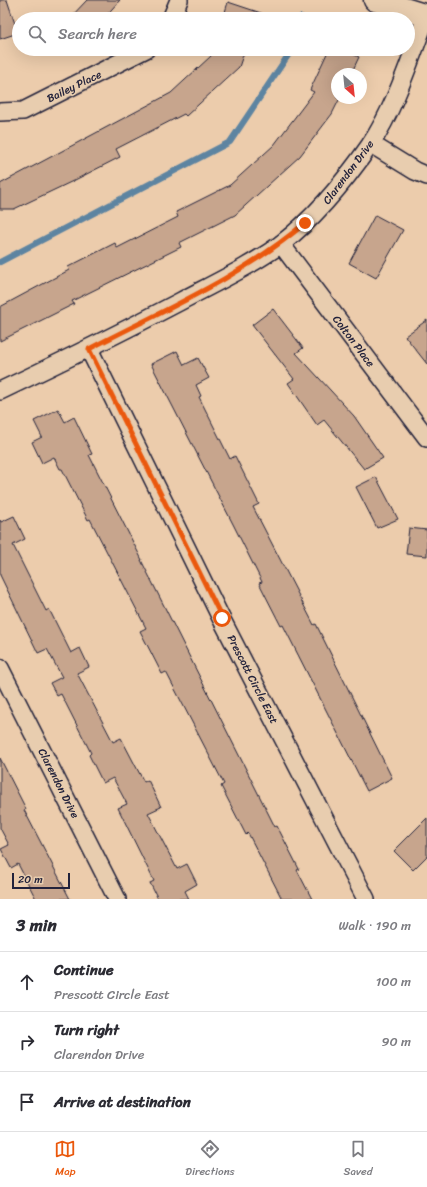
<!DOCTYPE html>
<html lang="en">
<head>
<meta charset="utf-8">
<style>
	body { margin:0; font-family:Sriracha,sans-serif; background:#f2f2f3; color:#2b2b33 }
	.compass { position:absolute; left:331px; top:68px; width:36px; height:36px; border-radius:50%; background:#fff; box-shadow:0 4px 16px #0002; rotate:153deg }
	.scale { position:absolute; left:12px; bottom:10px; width:58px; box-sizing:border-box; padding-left:4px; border:2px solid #22223b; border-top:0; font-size:11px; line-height:14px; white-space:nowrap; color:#22223b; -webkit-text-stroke:3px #e8cdaf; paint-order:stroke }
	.stop { position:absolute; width:12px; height:12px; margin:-9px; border:3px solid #ea580c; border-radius:50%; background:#fff }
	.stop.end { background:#ea580c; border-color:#fff; box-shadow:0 1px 4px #0008 }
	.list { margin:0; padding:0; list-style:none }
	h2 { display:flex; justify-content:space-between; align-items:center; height:52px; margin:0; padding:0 16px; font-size:17px }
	h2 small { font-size:13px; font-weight:400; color:#7c7c81 }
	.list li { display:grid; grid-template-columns:26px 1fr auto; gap:12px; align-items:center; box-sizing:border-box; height:60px; padding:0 16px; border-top:1px solid #e1e1e2 }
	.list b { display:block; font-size:15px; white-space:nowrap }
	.list p { margin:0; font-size:13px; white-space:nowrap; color:#7c7c81 }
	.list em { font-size:13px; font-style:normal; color:#7c7c81 }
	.icon { flex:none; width:22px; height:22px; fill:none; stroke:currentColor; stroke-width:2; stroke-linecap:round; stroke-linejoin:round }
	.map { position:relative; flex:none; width:427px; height:899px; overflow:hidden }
	.search { position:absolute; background:#fff; box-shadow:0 4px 16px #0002; left:12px; right:12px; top:12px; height:44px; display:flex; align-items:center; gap:10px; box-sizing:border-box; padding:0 14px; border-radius:22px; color:#7c7c81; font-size:15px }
	.sheet { height:232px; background:#fff }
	nav { display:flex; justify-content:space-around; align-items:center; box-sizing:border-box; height:56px; border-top:1px solid #e1e1e2; background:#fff; font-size:11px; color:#7c7c81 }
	nav a { display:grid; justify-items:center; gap:2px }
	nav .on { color:#ea580c }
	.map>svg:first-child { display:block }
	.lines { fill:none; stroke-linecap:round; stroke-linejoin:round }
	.stream { stroke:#5d84a1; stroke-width:6 }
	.building { fill:#c7a58d; stroke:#22223b }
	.street-casing { stroke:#22223b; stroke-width:20 }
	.secondary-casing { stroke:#22223b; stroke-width:25 }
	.street { stroke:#e8cdaf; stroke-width:17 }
	.secondary { stroke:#e8cdaf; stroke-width:22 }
	.route { stroke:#ea580c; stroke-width:5 }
	.labels { text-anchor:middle; stroke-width:3; stroke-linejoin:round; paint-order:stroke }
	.street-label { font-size:11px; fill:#22223b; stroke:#e8cdaf }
</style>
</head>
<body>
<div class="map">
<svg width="427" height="899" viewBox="0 0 427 899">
	<rect width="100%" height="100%" fill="#ecccac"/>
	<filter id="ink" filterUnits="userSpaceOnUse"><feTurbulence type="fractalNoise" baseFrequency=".025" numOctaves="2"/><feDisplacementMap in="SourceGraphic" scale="8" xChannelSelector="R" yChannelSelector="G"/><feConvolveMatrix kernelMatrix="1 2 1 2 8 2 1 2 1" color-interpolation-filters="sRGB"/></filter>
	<g filter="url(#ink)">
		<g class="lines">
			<g class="stream">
				<path d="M301 19V17"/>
				<path d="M0 262 230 142 289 54 291 49"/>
			</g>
		</g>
		<g class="building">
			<path d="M0 0H7L18 33 0 39Z"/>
			<path d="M87 0H120L103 19H69Z"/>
			<path d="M228 2 270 16V19H223Z"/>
			<path d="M213 49H245L239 67 186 116 184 114 116 149 120 157 73 181 14 209H0V184L171 93 211 56Z"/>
			<path d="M329 49H342L359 57 351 74H337V98H340L332 114 300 156 235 215 179 243 181 247 72 301 74 304 0 341V307L69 270 68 267 115 243 117 248 178 217 176 212 230 185 274 145 314 92 310 90Z"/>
			<path d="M375 215 403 230 376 278 349 263Z"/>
			<path d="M273 309 303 348 296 353 354 416 383 458 364 469 324 420 317 425 288 383 294 379 252 325Z"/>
			<path d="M427 320V364L405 336Z"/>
			<path d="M177 351 184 365 198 358 209 378 196 385 201 396 199 397 230 459 235 456 259 504 253 507 314 625 316 624 392 778 367 791 283 625 281 626 259 583 262 582 234 526 151 364Z"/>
			<path d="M58 409 65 422 74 417 92 454 89 455 142 560H141L275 827 277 826 299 869 297 870 312 899H282L248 833 246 835 221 786 224 784 166 672 162 674 140 631 146 628 90 519 88 520 62 469H60L54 457 42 463 32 442 42 437 34 421Z"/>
			<path d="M376 477 398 519 377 528 356 487Z"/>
			<path d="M14 516 25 539 13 545 46 611 49 609 71 653 80 648 89 667 77 673 113 742 121 738 144 782 148 780 161 807 148 813 177 869 187 864 197 884 185 891 189 899H158L150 883 154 881 118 808 127 804 113 778 103 783 89 755 91 753 61 694 57 696 50 683 62 677 47 649 38 653 0 575V520L1 522Z"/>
			<path d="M409 528 427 530V556L406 554Z"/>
			<path d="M0 758 26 809 24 810 70 899H36L18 864 11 868 1 849 9 845 0 828Z"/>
			<path d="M427 818V856L413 870 394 851Z"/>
		</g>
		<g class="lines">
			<g class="street-casing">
				<g id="street">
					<path d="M171 19 179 0"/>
					<path d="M0 112 23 111 146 49"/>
					<path d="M371 144 415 171 427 176"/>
					<path d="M281 244 427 438"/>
					<path d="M89 349 221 618 366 899"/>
					<path d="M0 391C61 362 122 332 181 301 215 283 251 266 281 244 316 217 345 181 370 145 395 108 411 57 427 15"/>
					<path d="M0 668 117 899"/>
				</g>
			</g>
			<g class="secondary-casing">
				<path id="secondary" d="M375 0 427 16"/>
			</g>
			<use href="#street" class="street"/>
			<use href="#secondary" class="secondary"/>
		</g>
	</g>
	<g class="lines" filter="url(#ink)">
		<path class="route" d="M222 618 89 349C162 311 242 277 305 223"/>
	</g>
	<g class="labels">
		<g class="street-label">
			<text transform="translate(74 86) rotate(-26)" y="4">Bailey Place</text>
			<text transform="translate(348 172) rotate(-53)" y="4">Clarendon Drive</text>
			<text transform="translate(354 341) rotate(53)" y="4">Colton Place</text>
			<text transform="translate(253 679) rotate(63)" y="4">Prescott Circle East</text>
			<text transform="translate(59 783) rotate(63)" y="4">Clarendon Drive</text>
		</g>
	</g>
</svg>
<svg class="compass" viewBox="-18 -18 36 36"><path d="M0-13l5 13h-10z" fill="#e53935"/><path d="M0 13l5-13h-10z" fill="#7c7c81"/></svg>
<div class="scale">20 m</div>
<div class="stop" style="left:222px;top:618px"></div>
<div class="stop end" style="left:305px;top:223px"></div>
<div class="search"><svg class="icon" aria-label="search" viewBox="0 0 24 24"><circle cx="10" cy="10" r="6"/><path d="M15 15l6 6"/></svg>Search here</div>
</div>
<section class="sheet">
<h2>3 min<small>Walk · 190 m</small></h2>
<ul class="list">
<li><svg class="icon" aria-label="ahead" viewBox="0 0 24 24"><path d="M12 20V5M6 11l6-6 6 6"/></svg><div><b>Continue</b><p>Prescott Circle East</p></div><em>100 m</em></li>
<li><svg class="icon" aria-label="right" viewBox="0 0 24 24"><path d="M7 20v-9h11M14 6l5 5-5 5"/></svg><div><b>Turn right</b><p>Clarendon Drive</p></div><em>90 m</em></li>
<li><svg class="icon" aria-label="arrive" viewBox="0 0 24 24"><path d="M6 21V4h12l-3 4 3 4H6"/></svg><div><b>Arrive at destination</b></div></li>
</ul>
</section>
<nav>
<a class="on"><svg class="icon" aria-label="map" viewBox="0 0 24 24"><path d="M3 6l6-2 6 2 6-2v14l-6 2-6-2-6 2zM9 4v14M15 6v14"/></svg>Map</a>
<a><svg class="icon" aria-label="directions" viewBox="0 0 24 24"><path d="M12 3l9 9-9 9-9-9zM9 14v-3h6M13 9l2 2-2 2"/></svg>Directions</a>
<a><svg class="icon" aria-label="saved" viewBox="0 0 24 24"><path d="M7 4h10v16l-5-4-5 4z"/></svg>Saved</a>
</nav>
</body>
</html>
